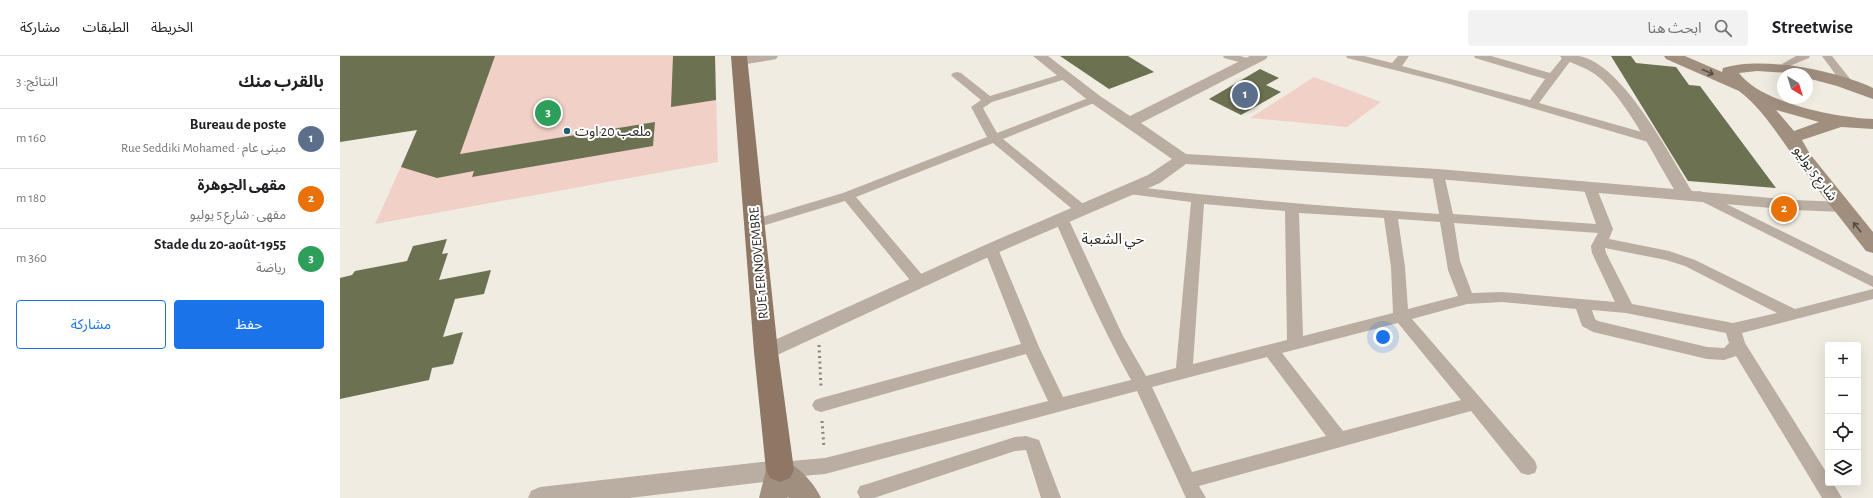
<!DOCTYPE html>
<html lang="ar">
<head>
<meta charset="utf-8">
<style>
	body { margin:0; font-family:"Alegreya Sans","Noto Sans Arabic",sans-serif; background:#f2f2f2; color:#202124; direction:rtl }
	.controls { position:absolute; right:12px; bottom:12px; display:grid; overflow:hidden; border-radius:4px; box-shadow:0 4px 16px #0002 }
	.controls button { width:36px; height:36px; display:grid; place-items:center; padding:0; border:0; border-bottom:1px solid #e0e0e0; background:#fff; color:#202124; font:20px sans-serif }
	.compass { position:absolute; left:1437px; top:12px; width:36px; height:36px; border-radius:50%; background:#fff; box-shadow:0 4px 16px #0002; rotate:142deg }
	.you { position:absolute; left:1043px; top:281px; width:14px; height:14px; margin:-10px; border:3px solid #fff; border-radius:50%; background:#1a73e8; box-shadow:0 0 0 6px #1a73e833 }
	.badge { display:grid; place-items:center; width:26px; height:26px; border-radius:50%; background:#1a73e8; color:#fff; font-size:13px; font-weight:700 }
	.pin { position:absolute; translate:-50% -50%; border:2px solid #fff; box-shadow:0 1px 4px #0006 }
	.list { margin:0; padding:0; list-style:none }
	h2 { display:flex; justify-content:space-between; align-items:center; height:52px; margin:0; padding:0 16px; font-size:17px }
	h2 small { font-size:13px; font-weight:400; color:#757577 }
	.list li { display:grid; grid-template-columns:26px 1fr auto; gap:12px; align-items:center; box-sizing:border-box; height:60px; padding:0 16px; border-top:1px solid #e0e0e0 }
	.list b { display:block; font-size:15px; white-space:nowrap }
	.list p { margin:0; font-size:13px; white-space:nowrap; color:#757577 }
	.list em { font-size:13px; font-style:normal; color:#757577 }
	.actions { display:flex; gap:8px; padding:12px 16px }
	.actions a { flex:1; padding:9px 0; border:1px solid #1a73e8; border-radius:4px; text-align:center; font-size:14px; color:#1a73e8 }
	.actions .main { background:#1a73e8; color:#fff }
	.icon { flex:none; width:22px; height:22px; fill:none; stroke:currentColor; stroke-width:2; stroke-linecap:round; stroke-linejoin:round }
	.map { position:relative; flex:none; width:1533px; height:442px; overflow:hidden; direction:ltr }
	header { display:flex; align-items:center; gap:24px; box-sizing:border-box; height:56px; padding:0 20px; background:#fff; border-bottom:1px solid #e0e0e0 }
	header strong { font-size:19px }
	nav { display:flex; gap:22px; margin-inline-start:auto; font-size:14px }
	.search { width:280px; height:36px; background:#f2f2f2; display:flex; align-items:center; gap:10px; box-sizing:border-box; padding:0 14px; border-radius:4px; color:#757577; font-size:15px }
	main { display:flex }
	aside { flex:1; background:#fff }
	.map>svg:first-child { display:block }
	.green { fill:#f1d1c7 }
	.building { fill:#6c7152 }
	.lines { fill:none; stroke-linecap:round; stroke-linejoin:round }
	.path { stroke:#88857e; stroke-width:3; stroke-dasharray:2 3.5; stroke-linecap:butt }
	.minor { fill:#baada2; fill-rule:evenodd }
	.tertiary { fill:#baada2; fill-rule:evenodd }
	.secondary { fill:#a08e7e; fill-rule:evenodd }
	.primary { fill:#8e7865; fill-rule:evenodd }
	.oneway { stroke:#554e45 }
	.poi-dot { fill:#1b6172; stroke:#fff; stroke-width:1.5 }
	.labels { text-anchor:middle; stroke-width:4; stroke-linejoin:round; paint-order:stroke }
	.poi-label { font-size:14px; fill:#2c2b26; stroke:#fff; text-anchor:start }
	.street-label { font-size:14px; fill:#2c2b26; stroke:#fff }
	.neighbourhood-label { font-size:15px; fill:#2c2b26; stroke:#fff }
</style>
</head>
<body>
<header>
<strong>Streetwise</strong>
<div class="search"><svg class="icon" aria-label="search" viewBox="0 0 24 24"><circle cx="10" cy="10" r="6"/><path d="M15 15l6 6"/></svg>ابحث هنا</div>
<nav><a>الخريطة</a><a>الطبقات</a><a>مشاركة</a></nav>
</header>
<main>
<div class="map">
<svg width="1533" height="442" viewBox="0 0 1533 442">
	<rect width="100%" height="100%" fill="#f1ece1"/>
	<g class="green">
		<path d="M111 0H375L378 106 35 168Z"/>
		<path d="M974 21 1041 46 1007 71 910 62Z"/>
	</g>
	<g class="building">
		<path d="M0 0H155L120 98 315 66 313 90 132 121 134 115 97 122 61 111 77 74 0 86Z"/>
		<path d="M333 0H375L376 44 331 51Z"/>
		<path d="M720 0H788L814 16 769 33Z"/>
		<path d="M1271 0H1291L1296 7 1336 11 1349 29 1360 30 1436 132 1348 125Z"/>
		<path d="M920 13 939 22 926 29 941 36 901 59 869 43Z"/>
		<path d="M107 183 102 198 108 197 99 224 151 214 144 238 115 243 103 281 123 276 113 308 92 312 89 324 0 343V222L12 219 15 215 67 205 73 190Z"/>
	</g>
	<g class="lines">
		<g class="path">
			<path d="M479 289 481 332"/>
			<path d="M482 365 484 392"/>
		</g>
		<g class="minor">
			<path d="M883 0H900L914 4 915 6 910 9 884 2Z"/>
			<path d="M1006 0H1024L1052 7 1058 0H1069L1062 10 1190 44 1205 23 1135 2 1134 0H1151L1210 17 1224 0H1234L1199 47 1316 80 1318 83 1312 87 1308 86 1106 27 1007 2Z"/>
			<path d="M1456 0H1470L1469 2 1447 11 1442 8Z"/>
			<path d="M1482 0H1492L1511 24 1509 26H1501Z"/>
			<path d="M617 16 621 17 650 40 725 17 731 20 729 22 652 46 643 52 657 77 751 41H759L761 43 759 45 663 83 747 151 749 154 747 157H737L653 87 516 141 584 221 587 225 584 229 579 230 574 229 505 145 419 171H409L407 168 409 165 503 137 647 81 631 51 641 44 613 21 611 19 613 17Z"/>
			<path d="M1098 114 1103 115 1104 118 1113 158 1256 168 1243 131 1245 128H1255L1273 173 1269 183 1329 195 1355 204 1455 253 1533 233V243L1402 277 1405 287 1488 419V427H1493L1502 442H1482L1396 300 1384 304 1367 303 1253 276 1242 270 1236 253 1162 246 1127 248 1072 263 1195 405 1197 411 1195 417 1188 419 1181 417 1131 355 859 430 866 442H846L797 335 485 418 440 422 433 420 431 414 433 408 440 406 485 402 708 345 686 298 481 356 475 354 472 349 475 344 481 342 681 288 644 193 646 190 651 188 656 190 658 193 699 291 723 341 791 324C762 271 738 217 714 162L716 159H726L728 162 783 280 806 320 836 312 851 146 789 138 784 137 782 134 784 131 789 130C892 143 996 151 1099 158L1092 118 1093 115ZM864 148 945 155 947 284 853 308ZM959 157 1044 162 1051 211 1053 257 963 280ZM1058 163 1100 166 1108 214 1118 240 1068 253 1065 211ZM1114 167 1258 177 1251 190 1252 197 1275 246 1162 236 1132 237 1120 205ZM1265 192 1326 204 1345 210 1437 257 1393 267 1292 248 1266 197ZM1252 254 1286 257 1386 277 1389 287 1384 292 1367 291 1258 265 1255 263ZM1058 267 1121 344 1003 375 942 297ZM927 301 986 380 852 416 812 331Z"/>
			<path d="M1360 135 1533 220V231L1355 142 1353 139 1355 136Z"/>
			<path d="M686 380 699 384 721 442H701L686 394 675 395 534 442H520L517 436 520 430 527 428 675 381Z"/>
		</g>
		<g class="tertiary">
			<path d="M406 0H438L436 3 431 4 400 9 395 8 393 5 395 2Z"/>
			<path d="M693 0H708L760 40 790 60 910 0H928L926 3 801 67 846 98 1098 113 1334 133C1313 99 1290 50 1261 23 1250 13 1235 8 1222 3L1220 0C1226 0 1233 0 1239 0 1283 8 1329 98 1352 135L1455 144 1502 146 1508 147 1511 151 1508 155 1502 156 1455 154 1098 123 846 108 820 127 657 197 433 301 426 304 419 301 416 296 419 291 645 189 808 119 832 103 750 46Z"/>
			<path d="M440 404 448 407 452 414 448 421 440 424 289 442H188L191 435 200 431Z"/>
		</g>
		<g class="secondary">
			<path d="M1324 0H1345L1382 16 1383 12C1423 0 1495 14 1533 32V43L1497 30 1467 22V18L1417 15 1399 17C1421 47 1497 62 1533 63V73L1501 71 1462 84 1470 98 1533 176V197L1526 195C1503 165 1479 136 1457 105 1439 81 1423 53 1399 35L1326 3ZM1436 54 1479 66 1454 75Z"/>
			<path d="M440 402C456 408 474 426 481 442H449L448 441 447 442H419L426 414 430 406Z"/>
		</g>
		<path class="primary" d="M391 0H407L438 296 454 414 450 422 440 426 430 422 426 414 414 296Z"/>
	</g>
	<defs><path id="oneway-shaft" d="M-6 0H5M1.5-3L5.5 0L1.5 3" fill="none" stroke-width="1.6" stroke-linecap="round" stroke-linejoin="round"/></defs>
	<g class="oneway">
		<use href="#oneway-shaft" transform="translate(1368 16) rotate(24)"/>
		<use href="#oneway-shaft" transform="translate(1517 171) rotate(-128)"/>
	</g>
	<circle class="poi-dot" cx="227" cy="75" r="4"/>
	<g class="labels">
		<g class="poi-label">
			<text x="235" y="80">ملعب 20 اوت</text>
		</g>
		<g class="street-label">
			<text transform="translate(1476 117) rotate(54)" y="5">شارع 5 يوليو</text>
			<text transform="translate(418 207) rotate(-95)" y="5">RUE 1ER NOVEMBRE</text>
		</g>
		<g class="neighbourhood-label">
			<text x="773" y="188">حي الشعبة</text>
		</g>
	</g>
</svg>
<div class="controls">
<button>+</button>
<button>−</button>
<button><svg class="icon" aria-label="locate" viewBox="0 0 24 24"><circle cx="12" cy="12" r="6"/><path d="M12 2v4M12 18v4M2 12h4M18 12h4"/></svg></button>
<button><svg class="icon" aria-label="layers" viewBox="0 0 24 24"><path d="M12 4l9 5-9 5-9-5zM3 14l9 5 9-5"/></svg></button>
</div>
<svg class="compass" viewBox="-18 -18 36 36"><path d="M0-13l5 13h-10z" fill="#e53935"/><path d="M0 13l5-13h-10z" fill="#757577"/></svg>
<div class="you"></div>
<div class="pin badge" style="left:905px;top:39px;background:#5c6f8a">1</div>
<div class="pin badge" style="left:1444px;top:153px;background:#e8710a">2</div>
<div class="pin badge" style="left:208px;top:57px;background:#2e9e5b">3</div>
</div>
<aside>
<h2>بالقرب منك<small>النتائج: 3</small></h2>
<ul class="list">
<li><span class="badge" style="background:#5c6f8a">1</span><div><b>Bureau de poste</b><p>مبنى عام · Rue Seddiki Mohamed</p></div><em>160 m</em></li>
<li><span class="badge" style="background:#e8710a">2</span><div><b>مقهى الجوهرة</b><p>مقهى · شارع 5 يوليو</p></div><em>180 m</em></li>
<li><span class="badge" style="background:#2e9e5b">3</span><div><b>Stade du 20-août-1955</b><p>رياضة</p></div><em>360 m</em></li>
</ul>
<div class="actions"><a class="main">حفظ</a><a>مشاركة</a></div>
</aside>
</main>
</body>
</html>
